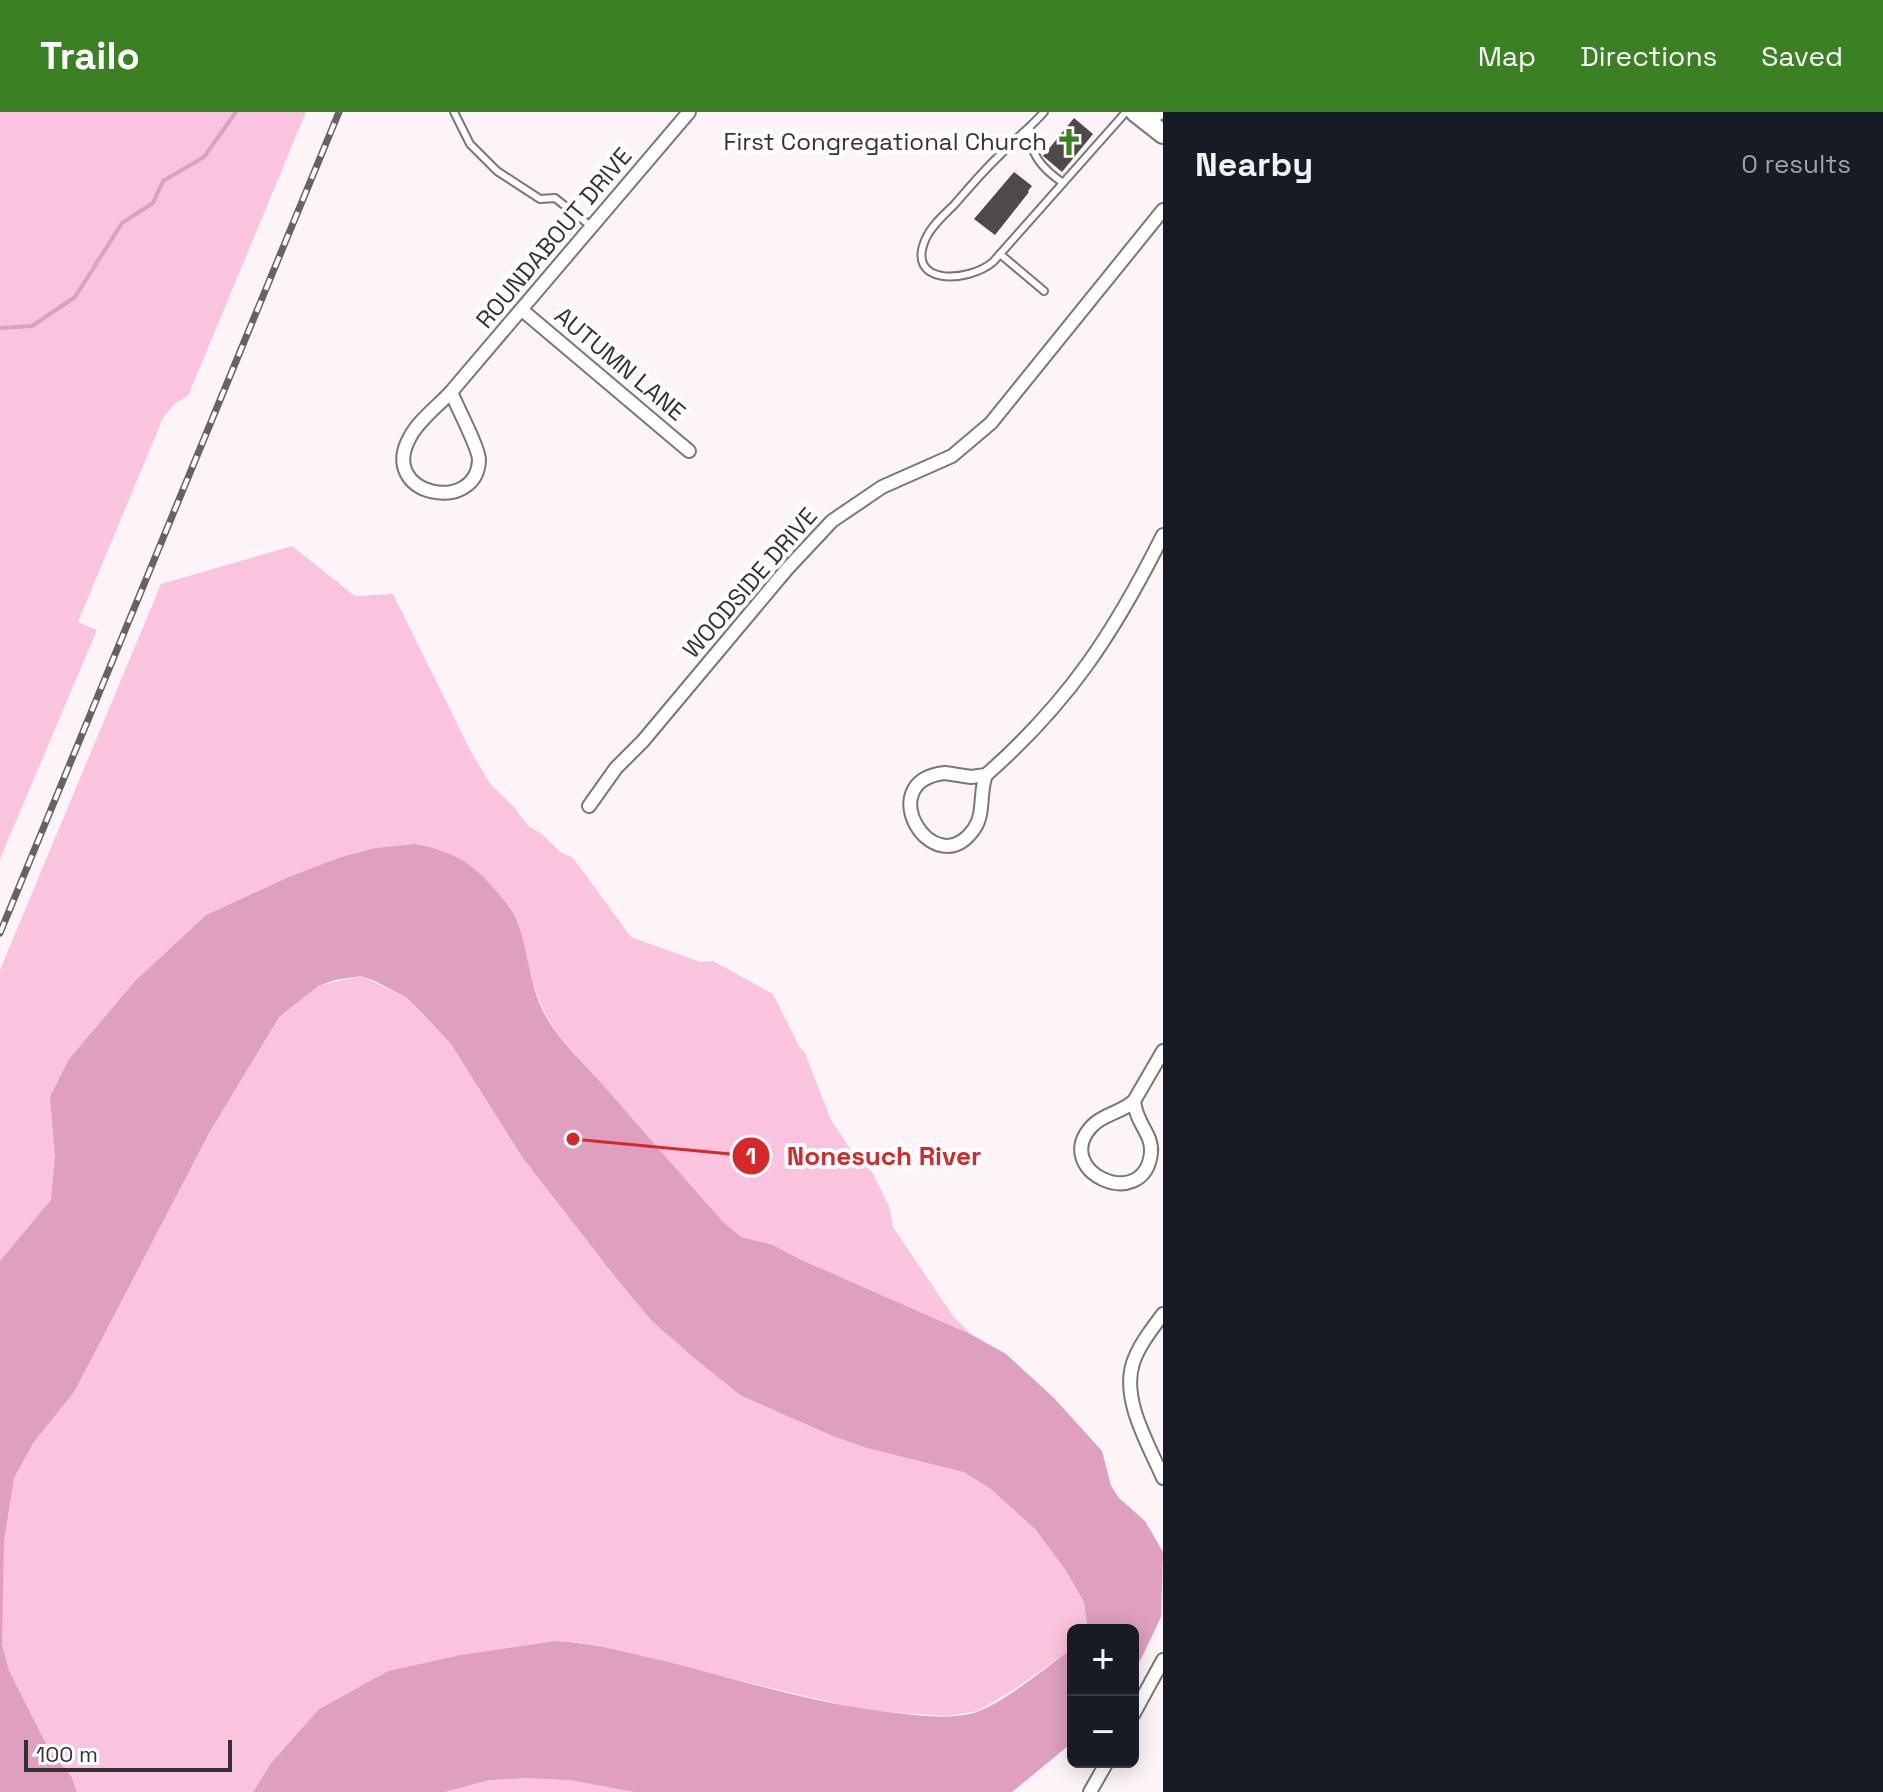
<!DOCTYPE html>
<html lang="en">
<head>
<meta charset="utf-8">
<style>
	body { margin:0; font-family:"Space Grotesk",sans-serif; background:#242831; color:#f1f3f6 }
	.controls { position:absolute; right:24px; bottom:24px; display:grid; overflow:hidden; border-radius:12px; box-shadow:0 4px 20px #0003 }
	.controls button { width:72px; height:72px; display:grid; place-items:center; padding:0; border:0; border-bottom:2px solid #363941; background:#171b24; color:#f1f3f6; font:40px sans-serif }
	.scale { position:absolute; left:24px; bottom:20px; width:208px; box-sizing:border-box; padding-left:8px; border:4px solid #353133; border-top:0; font-size:22px; line-height:28px; white-space:nowrap; color:#353133; -webkit-text-stroke:6px #fff; paint-order:stroke }
	.list { margin:0; padding:0; list-style:none }
	h2 { display:flex; justify-content:space-between; align-items:center; height:104px; margin:0; padding:0 32px; font-size:34px }
	h2 small { font-size:26px; font-weight:400; color:#9ea1a6 }
	.map { position:relative; flex:none; width:1163px; height:1680px; overflow:hidden }
	header { display:flex; align-items:center; gap:48px; box-sizing:border-box; height:112px; padding:0 40px; background:#3b8023; color:#fff }
	header strong { font-size:38px }
	nav { display:flex; gap:44px; margin-inline-start:auto; font-size:28px }
	main { display:flex }
	aside { flex:1; background:#171b24 }
	.map>svg:first-child { display:block }
	.green { fill:#fbc4de }
	.water { fill:#df9fbe }
	.lines { fill:none; stroke-linecap:round; stroke-linejoin:round }
	.stream { stroke:#df9fbe; stroke-width:4 }
	.building { fill:#50494c }
	.service-casing { stroke:#7d7578; stroke-width:10 }
	.minor-casing { stroke:#7d7578; stroke-width:16 }
	.secondary-casing { stroke:#7d7578; stroke-width:22 }
	.service { stroke:#fff; stroke-width:6 }
	.minor { stroke:#fff; stroke-width:12 }
	.secondary { stroke:#fff; stroke-width:18 }
	.rail-casing { stroke:#686265; stroke-width:7 }
	.rail { stroke:#fff; stroke-width:4; stroke-dasharray:12; stroke-linecap:butt }
	.labels { text-anchor:middle; stroke-width:8; stroke-linejoin:round; paint-order:stroke }
	.poi-label { font-size:24px; fill:#353133; stroke:#fff; text-anchor:end }
	.street-label { font-size:24px; fill:#353133; stroke:#fff }
	.leader { fill:none; stroke:#d62828; stroke-width:3 }
	.callout-dot { fill:#d62828; stroke:#fff; stroke-width:3 }
	.mark-label { font-size:24px; text-anchor:middle; font-weight:bold; fill:#fff }
	.callout-label { font-size:26px; text-anchor:middle; font-weight:bold; fill:#d62828; stroke:#fff; stroke-width:8; stroke-linejoin:round; paint-order:stroke }
</style>
</head>
<body>
<header>
<strong>Trailo</strong>
<nav><a>Map</a><a>Directions</a><a>Saved</a></nav>
</header>
<main>
<div class="map">
<svg width="1163" height="1680" viewBox="0 0 1163 1680">
	<rect width="100%" height="100%" fill="#fdf4f8"/>
	<g class="green">
		<path d="M0 0H306L188 284 175 291 163 306 78 510 97 518 0 747Z"/>
		<path d="M292 434 355 484 393 482 470 638 491 673 514 695 528 714 542 722 560 740 573 746 631 825 700 850 713 849 773 882 799 934 805 941 831 1008 851 1038 872 1060 889 1094 893 1115 953 1204 972 1223 737 1129 589 957C539 908 531 874 517 808L414 732 375 736 341 745 291 764 206 803 135 869 69 947 59 1080 0 1156V858L161 472Z"/>
		<path d="M361 864 407 886 451 932 529 1054 867 1329 975 1363 1014 1395 1065 1450 1084 1490 1087 1513 1085 1518H1073V1536L1016 1576 978 1599 946 1604 864 1598 578 1530 556 1529 461 1544 388 1559 319 1597 271 1651 253 1680H61L0 1546V1353L283 896 318 874Z"/>
		<path d="M522 1658 662 1680H415Z"/>
	</g>
	<g class="water">
		<path d="M414 732C442 736 469 748 488 770 498 781 512 796 517 809 530 843 528 875 548 908 563 933 584 951 603 973 643 1019 683 1065 724 1111L741 1125 773 1133 799 1147 972 1223 1006 1242 1054 1286 1102 1339 1111 1374 1119 1386 1145 1409 1163 1440 1161 1505 1141 1547 1133 1558V1518H1085L1087 1513 1084 1490 1067 1460 1036 1418 991 1377 964 1360 867 1336 833 1324 740 1283 693 1245 652 1209 617 1167 523 1046 451 932 421 900 407 886 375 869 361 864 335 868 318 874 279 905 209 1021 74 1280 33 1331 14 1366 4 1429 2 1533 9 1559 50 1640 71 1664 77 1680H0V1149L51 1088 55 1044 50 985 69 947 135 869 206 803 291 764 341 745 375 736Z"/>
		<path d="M556 1529C593 1531 628 1541 664 1549 740 1568 818 1593 897 1601 920 1604 946 1607 970 1602 1001 1594 1046 1555 1073 1536V1630L1012 1680H635L570 1668 523 1666 489 1668 444 1680H253L271 1651 319 1597 388 1559 461 1543Z"/>
	</g>
	<g class="lines">
		<path class="stream" d="M0 216 32 214 75 185 122 111 153 91 163 69 204 45 236 0"/>
	</g>
	<g class="building">
		<path d="M1074 6 1093 22 1062 60 1043 44Z"/>
		<path d="M1014 60 1032 74 1028 79 1029 80 995 123 974 107Z"/>
	</g>
	<g class="lines">
		<g class="service-casing">
			<g id="service">
				<path d="M454 0 470 32 497 59 540 87 555 86 592 115"/>
				<path d="M1044 0C1030 16 1014 28 1000 43 983 59 969 76 954 93 944 103 932 113 926 126 904 174 968 171 993 150L1126 0"/>
				<path d="M1030 15C1028 42 1043 57 1063 71"/>
				<path d="M1000 142 1044 179"/>
			</g>
		</g>
		<g class="minor-casing">
			<g id="minor">
				<path d="M1146 8 1162 0"/>
				<path d="M522 198 689 339"/>
				<path d="M451 280 689 0"/>
				<path d="M451 280C457 295 479 336 479 348 477 403 377 384 410 325 419 308 438 294 451 280Z"/>
				<path d="M945 661 971 665 986 663C979 680 985 702 974 717 934 774 870 669 945 661Z"/>
				<path d="M986 663C1069 590 1114 521 1163 423"/>
				<path d="M589 694 616 656 643 629 787 457 832 409 882 375 952 344 991 311 1163 98"/>
				<path d="M1134 989C1136 1012 1153 1022 1151 1041 1144 1102 1050 1059 1092 1014 1103 1002 1121 1001 1134 989Z"/>
				<path d="M1134 989 1163 939"/>
				<path d="M1163 1202C1152 1217 1139 1233 1133 1251 1121 1288 1149 1333 1163 1366"/>
				<path d="M1133 1603 1163 1548"/>
				<path d="M1090 1680 1107 1650"/>
			</g>
		</g>
		<g class="secondary-casing">
			<path id="secondary" d="M1135 0 1163 22"/>
		</g>
		<use href="#service" class="service"/>
		<use href="#minor" class="minor"/>
		<use href="#secondary" class="secondary"/>
		<g class="rail-casing">
			<path id="rail" d="M0 821 339 0"/>
		</g>
		<use href="#rail" class="rail"/>
	</g>
	<defs>
		<g id="church-bare" transform="scale(2.16)"><path d="M-1.2-6h2.4v3.5h3.3v2.4h-3.3V6h-2.4V-.1h-3.3v-2.4h3.3Z" fill="#3b8023" stroke="#fff" stroke-width="2.5" paint-order="stroke"/></g>
	</defs>
	<g fill-rule="evenodd">
		<use href="#church-bare" x="1069" y="30"/>
	</g>
	<g class="labels">
		<g class="poi-label">
			<text x="1047" y="38">First Congregational Church</text>
		</g>
		<g class="street-label">
			<text transform="translate(554 126) rotate(-50)" y="8">ROUNDABOUT DRIVE</text>
			<text transform="translate(620 252) rotate(40)" y="8">AUTUMN LANE</text>
			<text transform="translate(750 471) rotate(-49)" y="8">WOODSIDE DRIVE</text>
		</g>
	</g>
	<path class="leader" d="M573 1027L751 1044"/>
	<g class="callout-dot">
		<circle cx="573" cy="1027" r="8"/>
		<circle cx="751" cy="1044" r="20"/>
	</g>
	<g class="mark-label">
		<text x="751" y="1052">1</text>
	</g>
	<g class="callout-label">
		<text x="884" y="1053">Nonesuch River</text>
	</g>
</svg>
<div class="controls">
<button>+</button>
<button>−</button>
</div>
<div class="scale">100 m</div>
</div>
<aside>
<h2>Nearby<small>0 results</small></h2>
<ul class="list">
</ul>
</aside>
</main>
</body>
</html>
